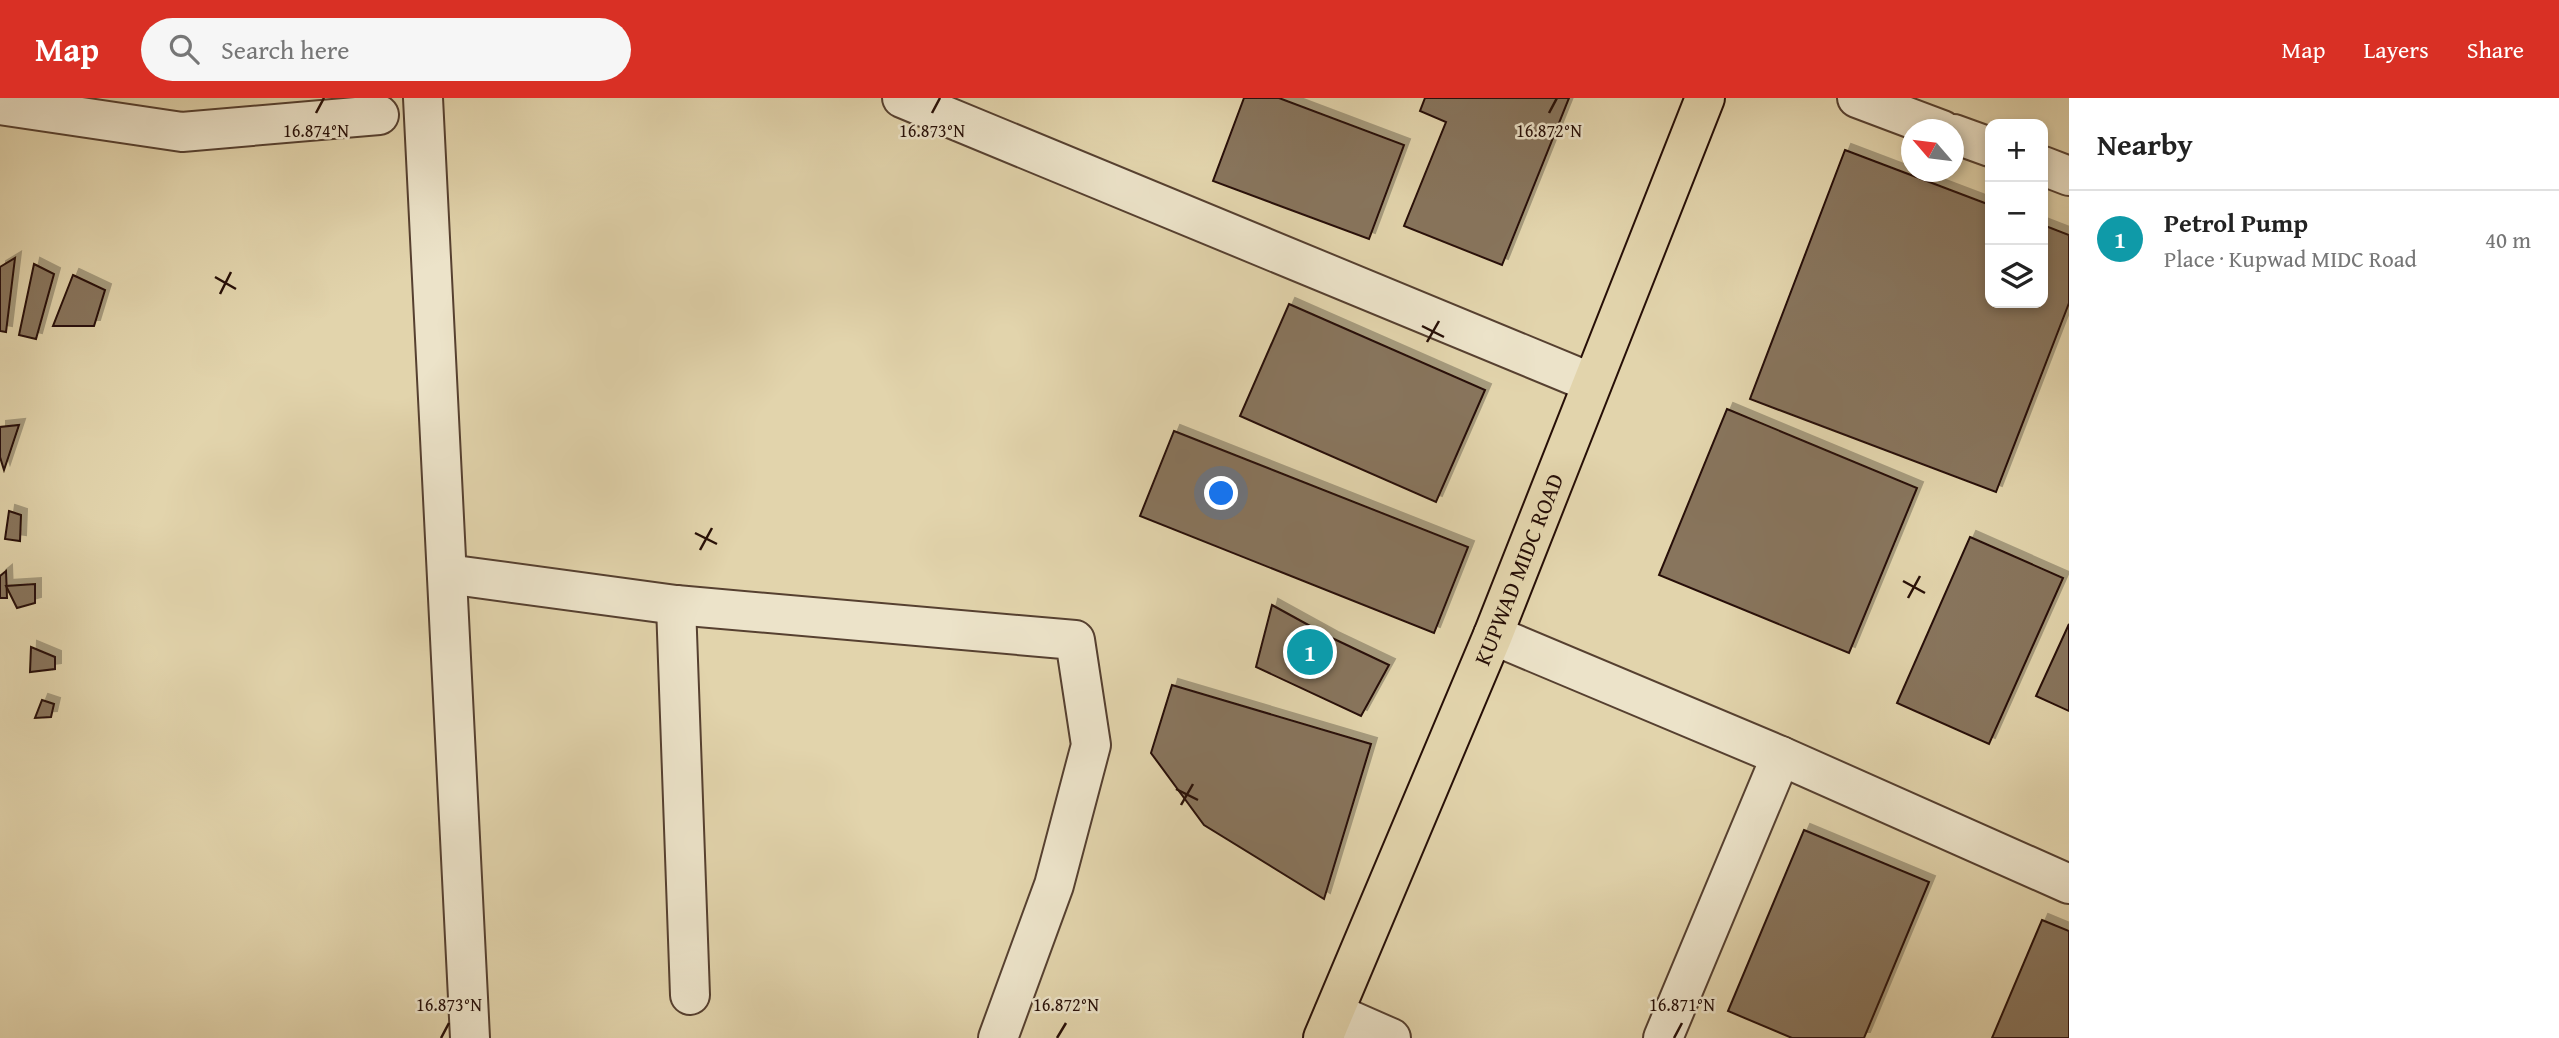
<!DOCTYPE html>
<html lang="en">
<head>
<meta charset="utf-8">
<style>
	body { margin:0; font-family:"Gentium Book Plus",serif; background:#f6f6f6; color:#222 }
	.controls { position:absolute; right:21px; top:21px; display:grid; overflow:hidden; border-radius:14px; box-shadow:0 4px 10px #0003 }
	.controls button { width:63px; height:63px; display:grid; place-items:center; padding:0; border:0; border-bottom:2px solid #e0e0e0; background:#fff; color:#222; font:35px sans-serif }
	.compass { position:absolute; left:1901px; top:21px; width:63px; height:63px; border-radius:50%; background:#fff; box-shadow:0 4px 10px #0003; rotate:298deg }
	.you { position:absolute; left:1222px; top:396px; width:24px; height:24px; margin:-18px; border:5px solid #fff; border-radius:50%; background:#1a73e8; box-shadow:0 0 0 10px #1a73e833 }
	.badge { display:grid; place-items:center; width:46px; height:46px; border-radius:50%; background:#d93025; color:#fff; font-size:23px; font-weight:700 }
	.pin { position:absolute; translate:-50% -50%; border:4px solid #fff; box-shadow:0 2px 7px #0006 }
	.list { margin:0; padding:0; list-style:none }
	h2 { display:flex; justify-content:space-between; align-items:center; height:91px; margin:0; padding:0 28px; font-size:30px }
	h2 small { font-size:23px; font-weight:400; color:#767676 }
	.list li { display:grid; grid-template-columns:46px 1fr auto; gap:21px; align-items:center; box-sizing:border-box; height:98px; padding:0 28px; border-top:2px solid #e0e0e0 }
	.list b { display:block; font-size:26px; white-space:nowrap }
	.list p { margin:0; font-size:23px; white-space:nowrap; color:#767676 }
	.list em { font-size:23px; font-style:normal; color:#767676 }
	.icon { flex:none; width:38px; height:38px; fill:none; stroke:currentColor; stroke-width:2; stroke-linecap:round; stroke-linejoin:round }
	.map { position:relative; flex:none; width:2069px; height:940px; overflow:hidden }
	header { display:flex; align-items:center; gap:42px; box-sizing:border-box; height:98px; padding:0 35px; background:#d93025; color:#fff }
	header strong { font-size:33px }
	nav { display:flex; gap:38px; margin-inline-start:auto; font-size:24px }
	.search { width:490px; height:63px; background:#f6f6f6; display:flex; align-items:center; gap:18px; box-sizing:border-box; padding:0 24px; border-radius:38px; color:#767676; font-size:26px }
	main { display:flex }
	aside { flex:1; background:#fff }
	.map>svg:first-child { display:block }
	.building { fill:#88755d; stroke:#270f07; stroke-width:2; filter:url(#shadow) }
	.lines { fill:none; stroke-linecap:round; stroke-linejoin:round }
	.minor-casing { stroke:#564030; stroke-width:42 }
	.major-casing { stroke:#270f07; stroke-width:42 }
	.minor { stroke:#ece3c9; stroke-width:38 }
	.major { stroke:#e2d4ac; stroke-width:38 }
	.ticks { fill:none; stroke:#270f07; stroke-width:2.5 }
	.labels { text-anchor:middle; stroke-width:5; stroke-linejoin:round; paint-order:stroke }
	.street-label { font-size:23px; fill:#270f07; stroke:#ece3c9 }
	.ticks-label { font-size:18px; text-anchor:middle; fill:#270f07; stroke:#ece3c9; stroke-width:5; stroke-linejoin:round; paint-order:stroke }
</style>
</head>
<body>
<header>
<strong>Map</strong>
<div class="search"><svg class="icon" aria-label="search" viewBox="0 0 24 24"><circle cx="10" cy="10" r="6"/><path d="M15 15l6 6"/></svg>Search here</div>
<nav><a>Map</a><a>Layers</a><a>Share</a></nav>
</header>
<main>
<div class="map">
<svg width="2069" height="940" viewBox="0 0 2069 940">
	<defs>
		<filter id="shadow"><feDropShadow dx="6" dy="-6" stdDeviation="0" flood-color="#0004"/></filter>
	</defs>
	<rect width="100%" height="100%" fill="#e2d4ac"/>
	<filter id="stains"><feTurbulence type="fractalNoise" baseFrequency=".00286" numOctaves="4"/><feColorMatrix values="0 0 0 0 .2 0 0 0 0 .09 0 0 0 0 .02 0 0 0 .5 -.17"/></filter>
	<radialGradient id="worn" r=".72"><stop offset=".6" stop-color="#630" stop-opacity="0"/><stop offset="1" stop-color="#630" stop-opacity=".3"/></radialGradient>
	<g class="building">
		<path d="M1244 0H1279L1404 47 1369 141 1213 83Z"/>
		<path d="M1425 0H1569L1502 167 1404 128 1446 24 1420 13Z"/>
		<path d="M1845 52 1990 107V205H2043V127L2069 137V205L1996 394 1750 301Z"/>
		<path d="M15 160 6 234 0 233V169Z"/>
		<path d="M34 166 54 176 36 241 19 237Z"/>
		<path d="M73 177 105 192 94 228H53Z"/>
		<path d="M1289 206 1485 292 1436 404 1240 318Z"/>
		<path d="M1727 311 1917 390 1849 555 1659 477Z"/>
		<path d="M19 327 4 372 0 359V329Z"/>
		<path d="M1174 333 1468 449 1434 535 1140 418Z"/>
		<path d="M9 413 21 417 20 443 5 441Z"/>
		<path d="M1970 439 2063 480 1989 646 1897 605Z"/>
		<path d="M6 473 7 500H0V478Z"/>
		<path d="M35 486V505L17 510 6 488Z"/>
		<path d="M1272 507 1332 540 1389 567 1361 618 1256 569Z"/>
		<path d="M2069 526V613L2036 598Z"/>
		<path d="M31 549 55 559V571L30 574Z"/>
		<path d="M1172 587 1371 646 1324 801 1204 727 1151 655Z"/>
		<path d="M42 602 54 606 51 619 35 620Z"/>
		<path d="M1804 732 1929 784 1864 940H1792L1728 913Z"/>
		<path d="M2042 822 2069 833V940H1992Z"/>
	</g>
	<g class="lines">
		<g class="minor-casing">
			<g id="minor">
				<path d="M423 0 470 940"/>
				<path d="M902 0 1592 285"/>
				<path d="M1857 0 1942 32"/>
				<path d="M0 7 182 34 379 17"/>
				<path d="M1954 36 1990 49"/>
				<path d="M2043 68 2069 78"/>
				<path d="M447 476 676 507 1075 542 1091 647 1054 787 998 940"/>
				<path d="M676 507 690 897"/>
				<path d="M1493 537 1781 658 2069 786"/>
				<path d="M1334 915 1391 940"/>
				<path d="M1663 940 1781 658"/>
			</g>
		</g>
		<g class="major-casing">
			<g id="major">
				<path id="s1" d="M1323 940 1493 537 1705 0"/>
			</g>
		</g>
		<use href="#minor" class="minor"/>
		<use href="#major" class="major"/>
	</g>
	<path class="ticks" d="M316 15 324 0M932 15 940 0M1549 15 1557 0M215 179 236 191M220 196 231 174M1422 228 1444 239M1427 244 1439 223M695 435 717 446M700 452 712 430M1903 483 1925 495M1908 500 1920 478M1176 691 1198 702M1181 707 1193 686M441 940 449 925M1057 940 1066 925M1674 940 1682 925"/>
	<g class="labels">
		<g class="street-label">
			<text dy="8" stroke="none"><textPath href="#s1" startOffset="508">KUPWAD MIDC ROAD</textPath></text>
		</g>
	</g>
	<g class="ticks-label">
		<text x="316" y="39">16.874°N</text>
		<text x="932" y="39">16.873°N</text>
		<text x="1549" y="39">16.872°N</text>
		<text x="449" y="913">16.873°N</text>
		<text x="1066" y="913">16.872°N</text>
		<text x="1682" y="913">16.871°N</text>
	</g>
	<rect width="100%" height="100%" filter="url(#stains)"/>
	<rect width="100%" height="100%" fill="url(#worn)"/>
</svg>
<div class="controls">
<button>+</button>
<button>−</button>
<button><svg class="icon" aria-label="layers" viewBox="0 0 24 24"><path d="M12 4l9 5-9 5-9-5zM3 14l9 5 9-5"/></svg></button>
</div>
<svg class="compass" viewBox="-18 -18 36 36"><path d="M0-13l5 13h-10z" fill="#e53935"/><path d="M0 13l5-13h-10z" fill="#767676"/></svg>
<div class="you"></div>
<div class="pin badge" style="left:1310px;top:554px;background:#0f9aa8">1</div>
</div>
<aside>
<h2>Nearby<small></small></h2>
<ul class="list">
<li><span class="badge" style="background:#0f9aa8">1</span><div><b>Petrol Pump</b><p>Place · Kupwad MIDC Road</p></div><em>40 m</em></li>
</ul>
</aside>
</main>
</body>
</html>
